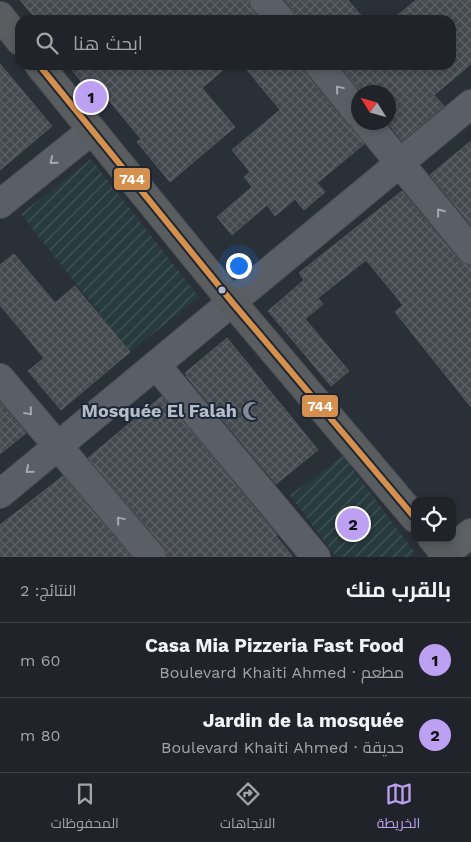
<!DOCTYPE html>
<html lang="ar">
<head>
<meta charset="utf-8">
<style>
	body { margin:0; font-family:"Work Sans",Cairo,sans-serif; background:#2d3036; color:#f1f3f6; direction:rtl }
	.controls { position:absolute; right:15px; bottom:15px; display:grid; overflow:hidden; border-radius:10px; box-shadow:0 2px 8px #0003 }
	.controls button { width:45px; height:45px; display:grid; place-items:center; padding:0; border:0; border-bottom:1px solid #3d4147; background:#20242a; color:#f1f3f6; font:25px sans-serif }
	.compass { position:absolute; left:351px; top:85px; width:45px; height:45px; border-radius:50%; background:#20242a; box-shadow:0 2px 8px #0003; rotate:307deg }
	.you { position:absolute; left:238px; top:265px; width:18px; height:18px; margin:-12px; border:4px solid #fff; border-radius:50%; background:#1a73e8; box-shadow:0 0 0 8px #1a73e833 }
	.badge { display:grid; place-items:center; width:32px; height:32px; border-radius:50%; background:#bca0f2; color:#111; font-size:16px; font-weight:700 }
	.pin { position:absolute; translate:-50% -50%; border:2px solid #fff; box-shadow:0 1px 5px #0006 }
	.list { margin:0; padding:0; list-style:none }
	h2 { display:flex; justify-content:space-between; align-items:center; height:65px; margin:0; padding:0 20px; font-size:21px }
	h2 small { font-size:16px; font-weight:400; color:#a2a4a8 }
	.list li { display:grid; grid-template-columns:32px 1fr auto; gap:15px; align-items:center; box-sizing:border-box; height:75px; padding:0 20px; border-top:1px solid #3d4147 }
	.list b { display:block; font-size:19px; white-space:nowrap }
	.list p { margin:0; font-size:16px; white-space:nowrap; color:#a2a4a8 }
	.list em { font-size:16px; font-style:normal; color:#a2a4a8 }
	.icon { flex:none; width:28px; height:28px; fill:none; stroke:currentColor; stroke-width:2; stroke-linecap:round; stroke-linejoin:round }
	.map { position:relative; flex:none; width:471px; height:557px; overflow:hidden; direction:ltr }
	.search { position:absolute; background:#20242a; box-shadow:0 2px 8px #0003; left:15px; right:15px; top:15px; height:55px; display:flex; align-items:center; gap:12px; box-sizing:border-box; padding:0 18px; border-radius:15px; color:#a2a4a8; font-size:19px }
	.sheet { height:215px; background:#20242a }
	nav { display:flex; justify-content:space-around; align-items:center; box-sizing:border-box; height:70px; border-top:1px solid #3d4147; background:#20242a; font-size:14px; color:#a2a4a8 }
	nav a { display:grid; justify-items:center; gap:2px }
	nav .on { color:#bca0f2 }
	.map>svg:first-child { display:block }
	.garden { fill:url(#garden-furrows) }
	.building { fill:url(#building-cross-hatch); stroke:#52575f }
	.lines { fill:none; stroke-linecap:round; stroke-linejoin:round }
	.minor-casing { stroke:#484c53; stroke-width:30 }
	.major-casing { stroke:#484c55; stroke-width:30 }
	.highway-casing { stroke:#474c53; stroke-width:30 }
	.minor { stroke:#5a5e66; stroke-width:28 }
	.major { stroke:#5c6168; stroke-width:28 }
	.highway { stroke:#5a5d60; stroke-width:28 }
	.bus-1-casing { stroke:#1d2633; stroke-width:10 }
	.bus-1 { stroke:#d6904d; stroke-width:6 }
	.oneway { stroke:#a2a9b5 }
	.bus-dot { fill:#b4bcc9; stroke:#1d2633; stroke-width:2 }
	.labels { text-anchor:middle; stroke-width:4; stroke-linejoin:round; paint-order:stroke }
	.poi-label { font-size:18px; font-weight:bold; fill:#b4bcc9; stroke:#1d2633; text-anchor:end }
	.line-badge { stroke:#1d2633; stroke-width:2 }
	.badge-label { font-size:14px; text-anchor:middle; font-weight:bold; fill:#fff }
</style>
</head>
<body>
<div class="map">
<svg width="471" height="557" viewBox="0 0 471 557">
	<defs>
		<pattern id="garden-furrows" width="10" height="10" patternUnits="userSpaceOnUse" patternTransform="scale(1.25)"><rect width="10" height="10" fill="#273a3e"/><path d="M-1 1l2-2M0 10L10 0M9 11l2-2" fill="none" stroke="#445559"/></pattern>
		<pattern id="building-cross-hatch" width="8" height="8" patternUnits="userSpaceOnUse" patternTransform="scale(1.25)"><rect width="8" height="8" fill="#444950"/><path d="M0 0l8 8M0 8l8-8" fill="none" stroke="#5d6168"/></pattern>
	</defs>
	<rect width="100%" height="100%" fill="#2a3038"/>
	<g class="garden">
		<path d="M91 159 199 297 130 352 21 214Z"/>
		<path d="M343 456 415 553 410 557H336L290 495Z"/>
	</g>
	<g class="building">
		<path d="M20 0H249L252 10 260 20H37Z"/>
		<path d="M285 0H348L365 20H296L293 10Z"/>
		<path d="M416 0H471V64L434 95 444 106 402 141 387 122H388V92H361L339 65H451V20H392Z"/>
		<path d="M0 64 52 126 0 170Z"/>
		<path d="M68 65H229L202 88 235 127 170 182 137 142 141 139 97 86 90 92Z"/>
		<path d="M243 65H304L307 75 346 123 352 127 364 144 317 183 325 192 304 210 295 199 275 216 267 205 232 235 217 217 252 187 244 177 250 172 232 150 280 110Z"/>
		<path d="M471 141V225L430 175Z"/>
		<path d="M402 191 459 260 465 264 471 265V407L395 312 403 305 366 260 318 298 323 304 305 319 349 371 331 386 268 311 304 280 299 273Z"/>
		<path d="M14 254 55 303 75 286 130 352 61 410 28 371 44 358 0 305V265Z"/>
		<path d="M227 338 318 450 276 484 186 376 187 375 185 373Z"/>
		<path d="M162 396 277 535 276 536 293 557H167L164 547 88 458Z"/>
		<path d="M0 402 26 433 0 454Z"/>
		<path d="M63 476 132 557H0V525Z"/>
	</g>
	<g class="lines">
		<g class="minor-casing">
			<g id="minor">
				<path d="M264 0 281 20"/>
				<path d="M319 65 358 113"/>
				<path d="M366 122 471 250"/>
				<path d="M0 204 91 131"/>
				<path d="M156 365 316 557"/>
				<path d="M0 378 152 557"/>
				<path d="M0 494 471 104"/>
			</g>
		</g>
		<g class="major-casing">
			<path id="major" d="M442 557 471 533"/>
		</g>
		<g class="highway-casing">
			<g id="highway">
				<path d="M0 16 20 41"/>
				<path d="M39 65 232 302 415 518"/>
				<path d="M432 538 448 557"/>
			</g>
		</g>
		<use href="#minor" class="minor"/>
		<use href="#major" class="major"/>
		<use href="#highway" class="highway"/>
		<g class="bus-1-casing">
			<path id="bus-1" d="M39 65 232 302 415 518"/>
		</g>
		<use href="#bus-1" class="bus-1"/>
	</g>
	<defs><path id="oneway-chevron" d="M-2-3.5L2.5 0L-2 3.5" fill="none" stroke-width="1.6" stroke-linecap="round" stroke-linejoin="round" transform="scale(1.25)"/></defs>
	<g class="oneway">
		<use href="#oneway-chevron" transform="translate(339 89) rotate(-130)"/>
		<use href="#oneway-chevron" transform="translate(53 161) rotate(141)"/>
		<use href="#oneway-chevron" transform="translate(440 212) rotate(-129)"/>
		<use href="#oneway-chevron" transform="translate(29 412) rotate(50)"/>
		<use href="#oneway-chevron" transform="translate(29 470) rotate(140)"/>
		<use href="#oneway-chevron" transform="translate(120 520) rotate(-130)"/>
	</g>
	<defs>
		<g id="mosque-bare" transform="scale(1.5)"><path d="M3.5-4.9A6 6 0 1 0 3.5 4.9A5 5 0 1 1 3.5-4.9Z" fill="#848b96" stroke="#1d2633" stroke-width="2.5" paint-order="stroke"/></g>
	</defs>
	<g fill-rule="evenodd">
		<use href="#mosque-bare" x="252" y="411"/>
	</g>
	<circle class="bus-dot" cx="222" cy="290" r="4.5"/>
	<g class="labels">
		<g class="poi-label">
			<text x="237" y="417">Mosquée El Falah</text>
		</g>
	</g>
	<g class="line-badge">
		<rect x="113" y="167" width="38" height="24" rx="5" fill="#d6904d"/>
		<rect x="301" y="394" width="38" height="24" rx="5" fill="#d6904d"/>
	</g>
	<g class="badge-label">
		<text x="132" y="184">744</text>
		<text x="320" y="411">744</text>
	</g>
</svg>
<div class="controls">
<button><svg class="icon" aria-label="locate" viewBox="0 0 24 24"><circle cx="12" cy="12" r="6"/><path d="M12 2v4M12 18v4M2 12h4M18 12h4"/></svg></button>
</div>
<svg class="compass" viewBox="-18 -18 36 36"><path d="M0-13l5 13h-10z" fill="#e53935"/><path d="M0 13l5-13h-10z" fill="#a2a4a8"/></svg>
<div class="you"></div>
<div class="pin badge" style="left:91px;top:97px">1</div>
<div class="pin badge" style="left:353px;top:524px">2</div>
<div class="search"><svg class="icon" aria-label="search" viewBox="0 0 24 24"><circle cx="10" cy="10" r="6"/><path d="M15 15l6 6"/></svg>ابحث هنا</div>
</div>
<section class="sheet">
<h2>بالقرب منك<small>النتائج: 2</small></h2>
<ul class="list">
<li><span class="badge">1</span><div><b>Casa Mia Pizzeria Fast Food</b><p>مطعم · Boulevard Khaiti Ahmed</p></div><em>60 m</em></li>
<li><span class="badge">2</span><div><b>Jardin de la mosquée</b><p>حديقة · Boulevard Khaiti Ahmed</p></div><em>80 m</em></li>
</ul>
</section>
<nav>
<a class="on"><svg class="icon" aria-label="map" viewBox="0 0 24 24"><path d="M3 6l6-2 6 2 6-2v14l-6 2-6-2-6 2zM9 4v14M15 6v14"/></svg>الخريطة</a>
<a><svg class="icon" aria-label="directions" viewBox="0 0 24 24"><path d="M12 3l9 9-9 9-9-9zM9 14v-3h6M13 9l2 2-2 2"/></svg>الاتجاهات</a>
<a><svg class="icon" aria-label="saved" viewBox="0 0 24 24"><path d="M7 4h10v16l-5-4-5 4z"/></svg>المحفوظات</a>
</nav>
</body>
</html>
